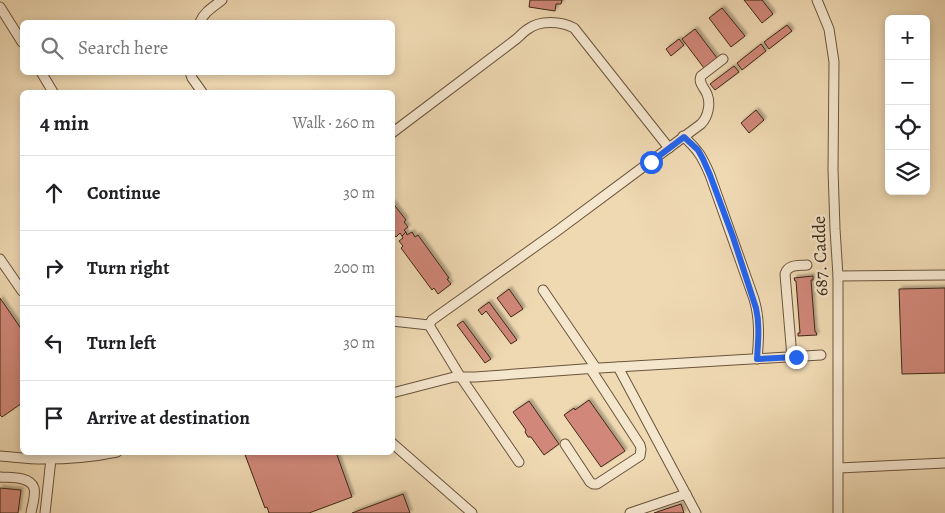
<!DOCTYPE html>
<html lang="en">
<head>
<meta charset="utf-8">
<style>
	body { margin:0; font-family:Alegreya,serif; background:#f6f6f6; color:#202124 }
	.controls { position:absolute; right:15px; top:15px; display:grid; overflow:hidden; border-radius:8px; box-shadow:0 2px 8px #0003 }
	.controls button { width:45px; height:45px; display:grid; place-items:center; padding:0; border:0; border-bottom:1px solid #e0e0e0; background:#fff; color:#202124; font:25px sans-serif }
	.stop { position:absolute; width:15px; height:15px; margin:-11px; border:4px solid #2563eb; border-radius:50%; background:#fff }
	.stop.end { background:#2563eb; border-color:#fff; box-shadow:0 1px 5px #0008 }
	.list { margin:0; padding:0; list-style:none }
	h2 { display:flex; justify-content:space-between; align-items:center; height:65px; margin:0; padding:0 20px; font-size:21px }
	h2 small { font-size:16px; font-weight:400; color:#757577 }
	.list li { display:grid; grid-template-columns:32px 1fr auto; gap:15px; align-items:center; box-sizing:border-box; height:75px; padding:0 20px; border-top:1px solid #e0e0e0 }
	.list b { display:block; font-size:19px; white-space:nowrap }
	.list em { font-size:16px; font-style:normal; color:#757577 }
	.icon { flex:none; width:28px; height:28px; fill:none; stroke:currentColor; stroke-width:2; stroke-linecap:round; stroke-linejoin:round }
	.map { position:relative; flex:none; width:945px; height:513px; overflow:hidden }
	.search { position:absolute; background:#fff; box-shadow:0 2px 8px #0003; left:20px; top:20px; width:375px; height:55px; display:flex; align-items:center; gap:12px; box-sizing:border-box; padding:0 18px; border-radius:8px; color:#757577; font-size:19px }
	.panel { position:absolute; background:#fff; box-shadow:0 2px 8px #0003; left:20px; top:90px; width:375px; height:365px; border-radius:8px }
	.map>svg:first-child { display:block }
	.building { fill:#d18779; stroke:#3d2713; filter:url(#shadow) }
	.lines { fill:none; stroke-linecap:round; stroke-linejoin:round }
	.minor-casing { stroke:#6a543b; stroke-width:11 }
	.minor { stroke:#f5e6ce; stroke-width:9 }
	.route { stroke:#2563eb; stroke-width:6 }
	.labels { text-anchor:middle; stroke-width:4.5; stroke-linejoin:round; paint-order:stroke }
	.street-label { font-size:18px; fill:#3d2713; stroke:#f5e6ce }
</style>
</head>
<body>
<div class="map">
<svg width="945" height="513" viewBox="0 0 945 513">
	<defs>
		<filter id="shadow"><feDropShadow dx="2.5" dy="-2.5" stdDeviation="1" flood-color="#0004"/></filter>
	</defs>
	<rect width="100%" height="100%" fill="#efd9b3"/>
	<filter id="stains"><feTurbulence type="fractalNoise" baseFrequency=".004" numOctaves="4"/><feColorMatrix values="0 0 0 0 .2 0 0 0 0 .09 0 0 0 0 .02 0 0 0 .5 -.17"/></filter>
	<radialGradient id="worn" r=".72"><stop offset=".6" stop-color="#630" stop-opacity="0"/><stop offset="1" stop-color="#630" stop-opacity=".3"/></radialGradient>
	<g class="building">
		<path d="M530 0H562L561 4H556L555 11 529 7Z"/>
		<path d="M744 0H762L773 14 762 23Z"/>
		<path d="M722 8 745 36 731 47 709 18Z"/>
		<path d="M787 25 792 31 769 49 764 42Z"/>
		<path d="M695 29 717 58 704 68 682 39Z"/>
		<path d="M679 39 684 45 671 56 666 49Z"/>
		<path d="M761 44 766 51 742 70 737 63Z"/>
		<path d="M734 66 739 72 715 90 710 84Z"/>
		<path d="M756 110 764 120 749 133 741 123Z"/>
		<path d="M392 202 406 220 404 222 408 227 404 230 406 232 402 236 400 233 396 237 392 232Z"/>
		<path d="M406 232 407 235 412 232 415 237 418 235 449 278 447 279 451 284 438 294 434 288 432 290 401 248 403 246 399 241 403 238 402 236Z"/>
		<path d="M813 276V280H811L815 332H816L817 335 798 336V333H800L796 281H795L794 278Z"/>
		<path d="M945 288V373L902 374 899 289Z"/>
		<path d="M509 289 523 309 511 317 497 298Z"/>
		<path d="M0 298 22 330V403L2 417 0 415Z"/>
		<path d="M489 302 517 340 511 344 486 311 482 315 478 310Z"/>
		<path d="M463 321 491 359 485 363 457 325Z"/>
		<path d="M589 400 625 451 601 467 564 415 574 408 575 410Z"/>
		<path d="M529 401 559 444 544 455 531 437H528L525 432 526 430 513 412Z"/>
		<path d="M244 452H336L352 497 309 513H269L267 507 265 508Z"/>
		<path d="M0 488 21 490 18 513H0Z"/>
		<path d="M403 494 410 513H352Z"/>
		<path d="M681 504 684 513H654Z"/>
	</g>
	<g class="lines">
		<g class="minor-casing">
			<g id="minor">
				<path d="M817 0 829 29 834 62 833 169 835 229 838 276V513"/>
				<path d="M0 7 22 42"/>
				<path d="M200 22C204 12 213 7 222 0"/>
				<path d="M41 72 53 92"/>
				<path d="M190 72 192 78 202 92"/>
				<path d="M392 133 515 40C519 37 523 32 528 29 540 20 561 21 574 28L669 148"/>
				<path d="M683 136C698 150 702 156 710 175L754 299C760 319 759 338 757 359"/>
				<path d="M0 259 22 291"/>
				<path d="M838 276 945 275"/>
				<path d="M543 290 596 368"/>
				<path d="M392 321 429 325"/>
				<path d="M792 357 785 274C788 264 798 266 807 265"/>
				<path d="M618 367 696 513"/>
				<path d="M392 393 454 377H475L583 369 821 355"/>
				<path d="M392 443 472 513"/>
				<path d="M565 444 590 482 593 484H597L640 456 641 449 640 445 590 368"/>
				<path d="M0 456C14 457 29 459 43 459 68 459 93 457 117 452"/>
				<path d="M519 462 460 376 429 325 432 320 557 231 701 124C708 117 711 104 707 94 704 87 698 83 701 76L723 59"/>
				<path d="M839 468 945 463"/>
				<path d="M0 477C10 478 30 476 34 488 36 495 32 506 31 513"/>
				<path d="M45 513 51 459"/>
				<path d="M630 513 686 494"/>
			</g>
		</g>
		<use href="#minor" class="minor"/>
	</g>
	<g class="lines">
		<path class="route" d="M651 162 684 137 698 150 703 159 710 175 733 237 756 308C760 325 758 342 757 359L796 357"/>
	</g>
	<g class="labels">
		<g class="street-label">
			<text transform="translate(820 256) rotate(-92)" y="6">687. Cadde</text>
		</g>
	</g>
	<rect width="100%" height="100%" filter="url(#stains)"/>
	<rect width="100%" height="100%" fill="url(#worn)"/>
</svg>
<div class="controls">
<button>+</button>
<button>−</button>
<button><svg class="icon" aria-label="locate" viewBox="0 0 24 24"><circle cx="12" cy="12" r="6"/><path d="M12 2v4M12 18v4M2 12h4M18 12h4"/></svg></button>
<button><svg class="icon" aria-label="layers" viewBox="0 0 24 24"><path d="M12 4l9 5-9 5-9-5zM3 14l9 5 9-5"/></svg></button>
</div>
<div class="stop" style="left:651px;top:162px"></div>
<div class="stop end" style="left:796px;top:357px"></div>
<div class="search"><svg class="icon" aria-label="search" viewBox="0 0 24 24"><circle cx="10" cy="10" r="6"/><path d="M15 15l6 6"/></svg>Search here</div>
<section class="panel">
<h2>4 min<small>Walk · 260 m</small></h2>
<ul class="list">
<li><svg class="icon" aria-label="ahead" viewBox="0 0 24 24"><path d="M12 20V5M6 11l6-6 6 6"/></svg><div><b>Continue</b></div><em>30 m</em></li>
<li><svg class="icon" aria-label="right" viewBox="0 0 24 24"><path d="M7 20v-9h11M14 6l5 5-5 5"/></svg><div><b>Turn right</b></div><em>200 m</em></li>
<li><svg class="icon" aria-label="left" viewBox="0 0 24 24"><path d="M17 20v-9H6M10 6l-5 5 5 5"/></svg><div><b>Turn left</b></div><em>30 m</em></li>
<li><svg class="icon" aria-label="arrive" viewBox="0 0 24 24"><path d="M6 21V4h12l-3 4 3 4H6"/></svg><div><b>Arrive at destination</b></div></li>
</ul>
</section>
</div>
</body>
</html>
